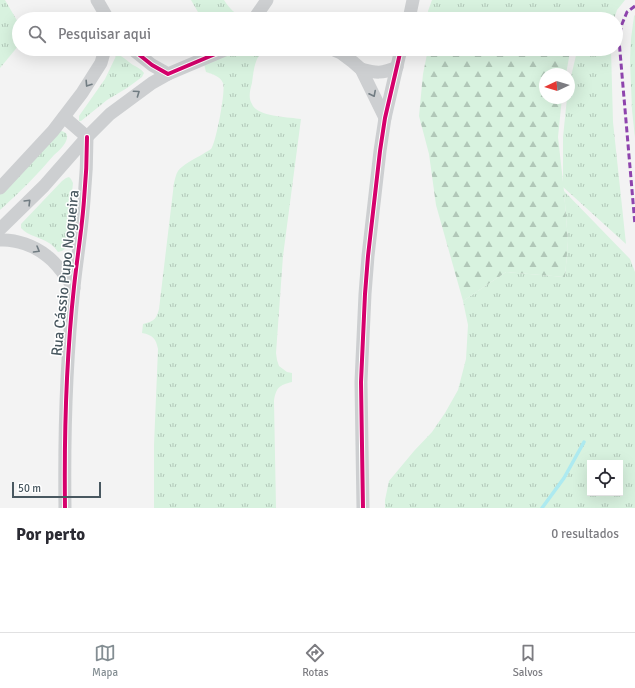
<!DOCTYPE html>
<html lang="pt">
<head>
<meta charset="utf-8">
<style>
	body { margin:0; font-family:Signika,sans-serif; background:#f7f7f7; color:#2b2b33 }
	.controls { position:absolute; right:12px; bottom:12px; display:grid; overflow:hidden; border-radius:0px; box-shadow:0 4px 16px #0002 }
	.controls button { width:36px; height:36px; display:grid; place-items:center; padding:0; border:0; border-bottom:1px solid #e1e1e2; background:#fff; color:#2b2b33; font:20px sans-serif }
	.compass { position:absolute; left:539px; top:68px; width:36px; height:36px; border-radius:50%; background:#fff; box-shadow:0 4px 16px #0002; rotate:266deg }
	.scale { position:absolute; left:12px; bottom:10px; width:89px; box-sizing:border-box; padding-left:4px; border:2px solid #495860; border-top:0; font-size:11px; line-height:14px; white-space:nowrap; color:#495860; -webkit-text-stroke:3px #fff; paint-order:stroke }
	.list { margin:0; padding:0; list-style:none }
	h2 { display:flex; justify-content:space-between; align-items:center; height:52px; margin:0; padding:0 16px; font-size:17px }
	h2 small { font-size:13px; font-weight:400; color:#7c7c81 }
	.icon { flex:none; width:22px; height:22px; fill:none; stroke:currentColor; stroke-width:2; stroke-linecap:round; stroke-linejoin:round }
	.map { position:relative; flex:none; width:635px; height:508px; overflow:hidden }
	.search { position:absolute; background:#fff; box-shadow:0 4px 16px #0002; left:12px; right:12px; top:12px; height:44px; display:flex; align-items:center; gap:10px; box-sizing:border-box; padding:0 14px; border-radius:22px; color:#7c7c81; font-size:15px }
	.sheet { height:124px; background:#fff }
	nav { display:flex; justify-content:space-around; align-items:center; box-sizing:border-box; height:56px; border-top:1px solid #e1e1e2; background:#fff; font-size:11px; color:#7c7c81 }
	nav a { display:grid; justify-items:center; gap:2px }
	nav .on { color:#848e93 }
	.map>svg:first-child { display:block }
	.grass { fill:url(#grass-tufts); fill-rule:evenodd }
	.forest { fill:url(#forest-firs) }
	.lines { fill:none; stroke-linecap:round; stroke-linejoin:round }
	.stream { stroke:#adeaf0; stroke-width:3.5 }
	.street { stroke:#cdcfd1; stroke-width:13 }
	.quiet { stroke:#8e44ad; stroke-width:3; stroke-dasharray:6 3; stroke-linecap:butt }
	.cycleway-casing { stroke:#fff; stroke-width:6 }
	.cycleway { stroke:#d6006c; stroke-width:4 }
	.oneway { stroke:#717c82 }
	.labels { text-anchor:middle; stroke-width:3; stroke-linejoin:round; paint-order:stroke }
	.street-label { font-size:15px; fill:#495860; stroke:#fff }
</style>
</head>
<body>
<div class="map">
<svg width="635" height="508" viewBox="0 0 635 508">
	<defs>
		<pattern id="grass-tufts" width="24" height="20" patternUnits="userSpaceOnUse"><rect width="24" height="20" fill="#d8f2df"/><path d="M3 7l-1-3M5 7V3M7 7l1-3M15 17l-1-3M17 17v-4M19 17l1-3" fill="none" stroke="#b1c7b8"/></pattern>
		<pattern id="forest-firs" width="22" height="20" patternUnits="userSpaceOnUse"><rect width="22" height="20" fill="#d8f2df"/><path d="M5 1l3.5 6h-7zM16 11l3.5 6h-7z" fill="#b1c7b8"/></pattern>
	</defs>
	<rect width="100%" height="100%" fill="#f3f3f3"/>
	<g class="grass">
		<path d="M0 0H5L19 24V45L0 68Z"/>
		<path d="M191 0H224C230 9 237 18 248 15L250 19H202Z"/>
		<path d="M432 0H625L617 10 614 19H522L512 17 499 19H429L428 11Z"/>
		<path d="M635 15V138L632 110 630 61 631 39 634 16Z"/>
		<path d="M204 49H265C263 52 259 55 257 59 254 66 253 75 252 83 250 90 248 98 252 104 257 117 289 117 301 119L283 256 276 353 277 360 279 366 287 372 292 373V382C279 385 276 388 274 401L276 508H154V445L158 349C156 339 153 335 142 333L143 324C154 321 156 320 159 309L174 183C175 179 176 174 178 171 182 165 196 158 203 154 205 152 209 151 211 149 216 143 226 90 223 83 220 76 212 74 206 72L201 52Z"/>
		<path d="M575 49H611L613 122 626 244 563 187V137L567 98H569V85L577 51Z"/>
		<path d="M118 55C124 57 127 61 133 65 137 67 141 69 144 73L142 77 127 88 107 100 81 121H79V116L105 79 116 56Z"/>
		<path d="M60 131C64 131 68 133 67 138 66 144 59 151 54 155 37 175 19 193 0 210V194Z"/>
		<path d="M69 177 71 179 73 183 66 248 62 251 58 252C55 248 53 245 49 243 40 237 28 236 21 228V224L62 181 66 178Z"/>
		<path d="M564 191 630 259 635 272V508H385V500L389 481 414 451 432 432 445 413 458 390 466 359 468 325 463 301 506 272 565 277 568 241ZM590 463H620V493H590Z"/>
	</g>
	<path class="forest" d="M428 49H566L570 52 566 74H545V98H562L558 137 564 191 568 241 565 277 506 272 463 301 436 205 429 154 419 116 423 74Z"/>
	<g class="lines">
		<path class="stream" d="M542 508 564 478 584 442"/>
		<g class="street">
			<path d="M97 0 108 19"/>
			<path d="M254 19 267 0"/>
			<path d="M409 19 413 0"/>
			<path d="M132 49 152 65 168 74 227 49"/>
			<path d="M332 49 341 53 353 62 361 69 385 118"/>
			<path d="M361 69C376 73 382 74 397 67"/>
			<path d="M64 117 87 137"/>
			<path d="M0 188 53 131 82 93 101 63 105 49"/>
			<path d="M0 229 44 186 87 137 110 114 152 83 168 74"/>
			<path d="M0 240C16 239 35 246 47 256 58 264 66 277 74 288"/>
			<path d="M65 508C64 434 66 361 74 287 77 258 82 229 84 200 86 179 87 158 87 137"/>
			<path d="M363 508 361 382 365 294 368 256 380 151 385 118 401 49"/>
		</g>
		<path class="quiet" d="M635 6 627 12 622 24 619 40 635 225"/>
		<g class="cycleway-casing">
			<g id="cycleway">
				<path d="M132 49 152 65 168 74 227 49"/>
				<path d="M65 508C64 434 66 361 74 287 77 258 82 229 84 200 86 179 87 158 87 137"/>
				<path d="M363 508 361 382 365 294 368 256 380 151 385 118 401 49"/>
			</g>
		</g>
		<use href="#cycleway" class="cycleway"/>
	</g>
	<defs><path id="oneway-chevron" d="M-2-3.5L2.5 0L-2 3.5" fill="none" stroke-width="1.6" stroke-linecap="round" stroke-linejoin="round"/></defs>
	<g class="oneway">
		<use href="#oneway-chevron" transform="translate(88 84) rotate(123)"/>
		<use href="#oneway-chevron" transform="translate(137 93) rotate(-35)"/>
		<use href="#oneway-chevron" transform="translate(373 94) rotate(63)"/>
		<use href="#oneway-chevron" transform="translate(28 202) rotate(-45)"/>
		<use href="#oneway-chevron" transform="translate(37 250) rotate(30)"/>
	</g>
	<g class="labels">
		<g class="street-label">
			<text transform="translate(65 273) rotate(-84)" y="5">Rua Cássio Pupo Nogueira</text>
		</g>
	</g>
</svg>
<div class="controls">
<button><svg class="icon" aria-label="locate" viewBox="0 0 24 24"><circle cx="12" cy="12" r="6"/><path d="M12 2v4M12 18v4M2 12h4M18 12h4"/></svg></button>
</div>
<svg class="compass" viewBox="-18 -18 36 36"><path d="M0-13l5 13h-10z" fill="#e53935"/><path d="M0 13l5-13h-10z" fill="#7c7c81"/></svg>
<div class="scale">50 m</div>
<div class="search"><svg class="icon" aria-label="search" viewBox="0 0 24 24"><circle cx="10" cy="10" r="6"/><path d="M15 15l6 6"/></svg>Pesquisar aqui</div>
</div>
<section class="sheet">
<h2>Por perto<small>0 resultados</small></h2>
<ul class="list">
</ul>
</section>
<nav>
<a class="on"><svg class="icon" aria-label="map" viewBox="0 0 24 24"><path d="M3 6l6-2 6 2 6-2v14l-6 2-6-2-6 2zM9 4v14M15 6v14"/></svg>Mapa</a>
<a><svg class="icon" aria-label="directions" viewBox="0 0 24 24"><path d="M12 3l9 9-9 9-9-9zM9 14v-3h6M13 9l2 2-2 2"/></svg>Rotas</a>
<a><svg class="icon" aria-label="saved" viewBox="0 0 24 24"><path d="M7 4h10v16l-5-4-5 4z"/></svg>Salvos</a>
</nav>
</body>
</html>
